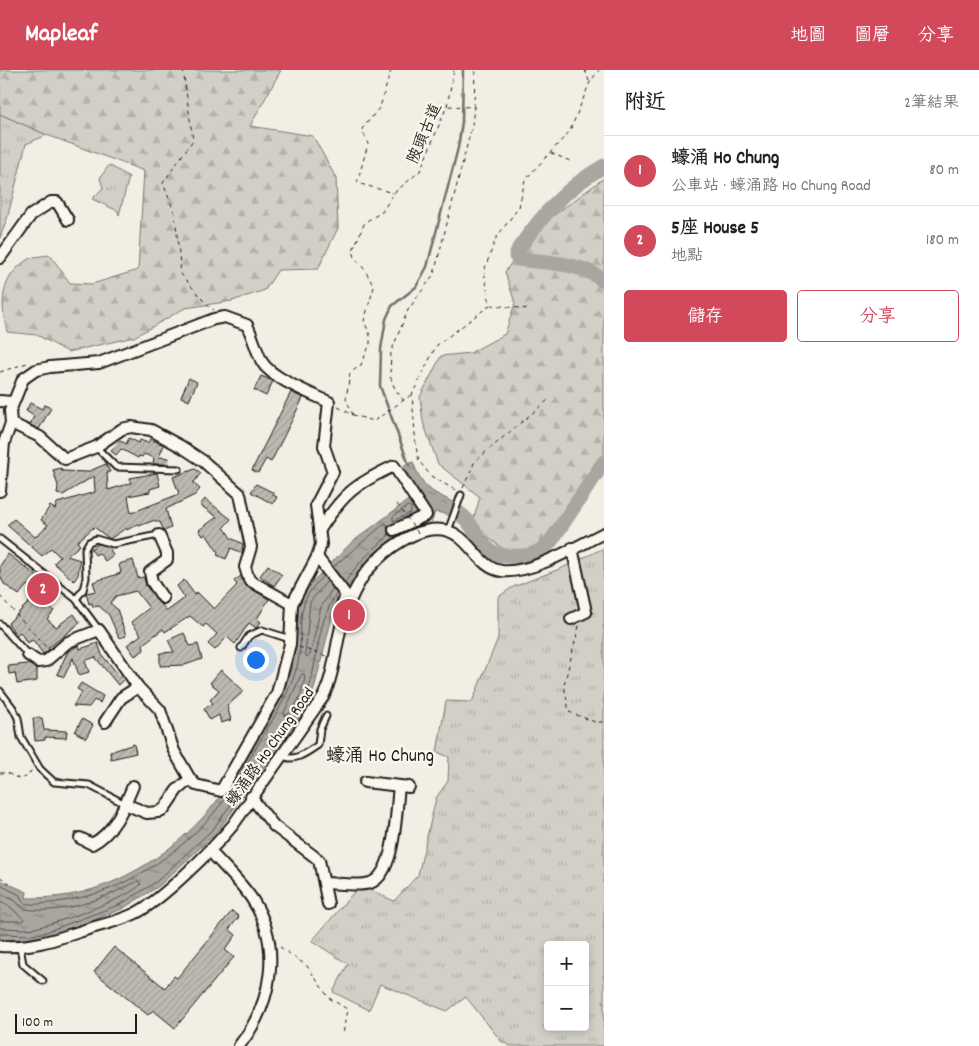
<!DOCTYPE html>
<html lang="zh-TW">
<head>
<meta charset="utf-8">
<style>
	body { margin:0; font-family:Dekko,"LXGW WenKai TC",sans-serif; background:#f6f6f6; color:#222 }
	.controls { position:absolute; right:15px; bottom:15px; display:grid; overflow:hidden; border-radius:5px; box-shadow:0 2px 8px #0003 }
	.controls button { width:45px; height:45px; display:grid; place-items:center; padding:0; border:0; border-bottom:1px solid #e0e0e0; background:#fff; color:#222; font:25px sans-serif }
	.scale { position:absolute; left:15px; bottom:12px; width:122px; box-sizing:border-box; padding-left:5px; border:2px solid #1c1c1c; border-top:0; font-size:14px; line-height:18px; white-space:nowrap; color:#1c1c1c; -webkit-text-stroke:4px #fbf7ec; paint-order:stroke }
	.you { position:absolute; left:255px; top:589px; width:18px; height:18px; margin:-12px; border:4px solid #fff; border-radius:50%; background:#1a73e8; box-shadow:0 0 0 8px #1a73e833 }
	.badge { display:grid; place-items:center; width:32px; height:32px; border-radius:50%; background:#d1495b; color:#fff; font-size:16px; font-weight:700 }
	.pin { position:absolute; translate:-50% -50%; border:2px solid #fff; box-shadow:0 1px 5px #0006 }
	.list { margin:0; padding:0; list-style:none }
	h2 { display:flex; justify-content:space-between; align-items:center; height:65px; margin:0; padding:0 20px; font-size:21px }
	h2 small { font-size:16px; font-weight:400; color:#767676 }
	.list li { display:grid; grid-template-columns:32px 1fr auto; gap:15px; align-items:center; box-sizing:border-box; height:70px; padding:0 20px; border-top:1px solid #e0e0e0 }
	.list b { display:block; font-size:19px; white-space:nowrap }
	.list p { margin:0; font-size:16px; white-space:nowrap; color:#767676 }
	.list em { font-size:16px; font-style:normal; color:#767676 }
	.actions { display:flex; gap:10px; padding:15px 20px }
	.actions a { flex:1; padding:11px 0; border:1px solid #d1495b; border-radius:5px; text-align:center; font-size:18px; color:#d1495b }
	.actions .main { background:#d1495b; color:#fff }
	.map { position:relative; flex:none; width:604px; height:976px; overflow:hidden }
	header { display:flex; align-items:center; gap:30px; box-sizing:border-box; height:70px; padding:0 25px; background:#d1495b; color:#fff }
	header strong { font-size:24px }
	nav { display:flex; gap:28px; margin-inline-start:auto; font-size:18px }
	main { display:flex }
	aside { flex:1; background:#fff }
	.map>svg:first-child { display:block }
	.grass { fill:url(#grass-tufts); stroke:#777671; fill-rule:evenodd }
	.forest { fill:url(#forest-firs); stroke:#777671 }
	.water { fill:url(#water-ripples); stroke:#716f6b }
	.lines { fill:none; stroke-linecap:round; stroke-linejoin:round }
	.shore { stroke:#545351; stroke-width:1 }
	.stream { stroke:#716f6b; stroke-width:2.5 }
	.river { stroke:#a9a6a0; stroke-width:15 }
	.building { fill:url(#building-hatch); stroke:#1c1c1c }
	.service-casing { stroke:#1c1c1c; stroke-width:9 }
	.minor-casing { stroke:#1c1c1c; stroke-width:14 }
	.path { stroke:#1c1c1c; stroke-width:1; stroke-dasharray:4 4; stroke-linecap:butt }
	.service { stroke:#fbf7ec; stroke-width:5 }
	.minor { stroke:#fbf7ec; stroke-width:10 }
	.path-bridge { stroke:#1c1c1c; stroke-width:1; stroke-dasharray:4 4; stroke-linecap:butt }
	.labels { text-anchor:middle; stroke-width:4.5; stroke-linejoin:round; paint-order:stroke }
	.street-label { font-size:16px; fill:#1c1c1c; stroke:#fbf7ec }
	.quarter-label { font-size:19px; fill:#1c1c1c; stroke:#fbf7ec }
</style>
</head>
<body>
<header>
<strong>Mapleaf</strong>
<nav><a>地圖</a><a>圖層</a><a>分享</a></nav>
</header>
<main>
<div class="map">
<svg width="604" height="976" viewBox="0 0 604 976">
	<defs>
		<pattern id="grass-tufts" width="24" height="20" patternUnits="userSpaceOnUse" patternTransform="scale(1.25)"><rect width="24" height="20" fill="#d2cfc6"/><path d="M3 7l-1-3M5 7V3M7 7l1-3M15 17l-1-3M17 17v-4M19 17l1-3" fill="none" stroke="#b4b1aa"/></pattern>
		<pattern id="forest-firs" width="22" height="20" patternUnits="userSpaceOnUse" patternTransform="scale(1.25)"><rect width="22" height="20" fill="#d2cfc6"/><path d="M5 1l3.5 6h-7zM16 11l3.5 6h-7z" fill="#b4b1aa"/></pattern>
		<pattern id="water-ripples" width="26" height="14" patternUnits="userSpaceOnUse" patternTransform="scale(1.25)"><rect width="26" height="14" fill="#a9a6a0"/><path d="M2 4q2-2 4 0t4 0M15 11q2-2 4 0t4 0" fill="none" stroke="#898682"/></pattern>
		<pattern id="building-hatch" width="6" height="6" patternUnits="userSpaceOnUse" patternTransform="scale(1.25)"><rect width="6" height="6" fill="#bdbab1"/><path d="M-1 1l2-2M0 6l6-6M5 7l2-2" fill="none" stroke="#a29f98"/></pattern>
	</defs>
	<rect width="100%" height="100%" fill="#f2eee4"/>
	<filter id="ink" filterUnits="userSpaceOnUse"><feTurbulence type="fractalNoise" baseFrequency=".02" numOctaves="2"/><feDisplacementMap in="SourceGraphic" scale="10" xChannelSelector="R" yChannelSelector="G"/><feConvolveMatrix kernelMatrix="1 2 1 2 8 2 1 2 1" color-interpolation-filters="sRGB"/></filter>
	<g filter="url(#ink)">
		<g class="grass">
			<path d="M0 44 47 65 26 74 7 149 0 168Z"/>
			<path d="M109 95 129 107 119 145 118 141 92 129 103 118 100 108Z"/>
			<path d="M604 478V976H510L501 971 466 927 447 941 380 914 369 940 333 922 348 894 312 871 360 815 394 831 418 805 436 728 448 711 449 687 437 682 446 631 472 632 498 568V527L513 517 562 498ZM548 875H585V957H548Z"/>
		</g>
		<g class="forest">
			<path d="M0 0H281L250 56 313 66 336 108 338 158 318 199 278 200 265 220 232 231 185 238 134 267 68 282 37 265 7 262C0 233 0 208 27 190 32 186 43 186 50 185L70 213 92 214 138 200 144 101 47 65 0 44Z"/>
			<path d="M604 108V400L552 478 511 485 472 455 480 427 438 394 423 352 420 327 441 286 470 283 505 264 515 233 505 202 533 161Z"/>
		</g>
		<path class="water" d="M413 392C428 435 450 419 470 449L464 455 446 444 435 442 432 451 410 458 392 469 364 494 335 535 314 619 307 637 217 762 159 816 122 839 48 867 17 871 0 869V810L27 822 26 828C45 828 64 827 83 822 134 809 184 773 216 732 230 714 241 693 253 674 267 649 284 624 292 596 298 574 295 550 299 528L304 520 351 473 411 428 417 439 414 446 425 449 431 447 430 442 412 415 404 395Z"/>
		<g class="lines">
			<g class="shore">
				<path d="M408 436 412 438 410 443 393 451V447Z"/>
				<path d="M333 497 384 454H387L388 466 361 491 344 513"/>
				<path d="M327 511 310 532 305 584 307 587 310 585 321 537 333 518"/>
				<path d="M304 604 305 607C303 619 297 641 285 646L284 643 301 605Z"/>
				<path d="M0 815 20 825C20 826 22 830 23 832 29 838 70 830 79 828 133 817 189 776 222 733 236 714 248 692 260 671 273 649 288 626 296 600 308 561 288 539 323 506"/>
				<path d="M0 823 14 830 24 839C63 845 103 829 138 811L141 814C132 827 54 854 35 858 23 860 12 858 0 858"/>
				<path d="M0 832 9 836 24 849 22 851H0"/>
				<path d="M0 864 33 865 46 862 121 834 156 812 213 759 303 635C319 600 314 555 337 523"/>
			</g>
			<path class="stream" d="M409 395 380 316 381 279 386 249 392 236 416 217 427 197 458 78 462 52 463 0"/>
			<g class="river">
				<path d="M604 96C566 118 544 143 519 178L516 186 519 189C548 193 581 192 604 211"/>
				<path d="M452 439C485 455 471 490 521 486 534 486 543 481 551 471L604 392"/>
			</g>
		</g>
		<g class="building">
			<path d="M261 306 273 311 266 326 254 320Z"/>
			<path d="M189 308 197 312 189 331 181 327Z"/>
			<path d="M291 322 303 328 271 392 266 389 258 403 252 400Z"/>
			<path d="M30 333 42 339 44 335 51 338 39 359 30 355 34 346 26 341Z"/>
			<path d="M129 368 139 373 140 370 148 373 150 369 164 375 159 387 169 388 168 394H153L154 388 144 384 142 387 139 386 138 388 121 379 116 385 111 381 120 370 126 374Z"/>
			<path d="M106 394 110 402H107L108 420 131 413 130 408 157 403 160 416 150 419V422L128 426 131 443 179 424 173 407 195 399 201 403 193 413 200 419 195 425 166 439 171 458 164 461 160 452H156L155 450 139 456 138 454 127 460 126 458 110 469 94 457 77 472 80 475 67 486 80 490 78 505 74 511 54 493 60 487 51 478 42 486 7 455 14 449 35 467 48 455 41 450 50 436 55 439 57 433 95 422 94 406 63 425 57 424 58 416 53 400 61 398 62 401 87 402Z"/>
			<path d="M256 414 274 423 273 425 277 427 273 434 251 422Z"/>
			<path d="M205 429 231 449 224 457 231 468 243 474 242 483 231 478 226 489 217 485 218 482 206 464 203 466 199 460 217 447 200 435Z"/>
			<path d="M98 474 109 477 113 485 105 491 99 483 95 485 91 479Z"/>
			<path d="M8 484 42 510 50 519 49 520 59 528 51 538 54 541 47 549 56 557 74 544 80 553 48 578 49 580 43 584 33 570 27 573 20 562 16 565 8 553 38 523 27 515 19 525 4 514 0 505V496Z"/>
			<path d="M133 490 138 508 144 507 146 516 167 541 185 528 177 516 184 510 195 525 197 522 214 539 237 515 234 511 241 506 246 516 269 529 257 549 261 552 256 558 249 553 235 574 227 567 215 580 208 574 217 564 206 554 203 557 190 546 165 562 163 559 143 574 144 580 135 586 127 575 141 565 131 552 149 538 136 521 116 526 110 533 117 539 126 566 119 568 109 545 99 536 93 537 92 533 89 534 86 523 96 521 93 512 121 503 119 494Z"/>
			<path d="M268 495 282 505 274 516 260 506Z"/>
			<path d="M184 563 190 576 198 574 202 589 185 595 160 596V583L174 582 168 570Z"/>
			<path d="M98 573 102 585 123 610 118 615 95 587 85 591 89 602 79 605 73 588 64 607 57 604 68 581 79 575 80 579Z"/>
			<path d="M28 594 37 599V611L17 614 15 603 9 604 8 596Z"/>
			<path d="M221 600 244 621 227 636 231 650 221 653 219 645 210 650 204 639 213 633 210 630 219 620 210 613Z"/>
			<path d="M81 613 103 626 100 633 94 630 89 637 73 636 82 622 77 619Z"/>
			<path d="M33 648H42L44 660 67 661 66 668 45 667V670L35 671Z"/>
			<path d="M82 649 93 655 86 668 75 662Z"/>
			<path d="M134 674 136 683 111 689 110 682Z"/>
			<path d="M232 841 239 847 229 859 236 865 225 880 234 887 175 958 153 940 148 945 94 902 114 877 165 918 174 906 177 908Z"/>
		</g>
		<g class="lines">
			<g class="service-casing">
				<g id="service">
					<path d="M96 377 116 397 179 399"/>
					<path d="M448 461 461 425"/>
					<path d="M0 469 76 529 99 560"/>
					<path d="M76 529 83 520 86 508 85 479 89 472 96 469 113 474 159 465"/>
					<path d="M0 554 28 585"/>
					<path d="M241 578 249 566 262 560 290 569"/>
					<path d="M0 621 13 638 18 648 21 667 40 699 54 712 89 715 125 734"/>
					<path d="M283 685C292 694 309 681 318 675L320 659 326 646"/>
					<path d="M20 877 23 894 43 911"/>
				</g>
			</g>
			<g class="minor-casing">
				<g id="minor">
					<path d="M0 188 31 145 51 132H57L68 150"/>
					<path d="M0 331 12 332"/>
					<path d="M0 421 4 373 11 353 10 341 23 309 36 300 50 297 99 293 214 249 225 247 247 255C253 267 256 280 262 292 271 308 312 324 329 332L324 376 333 402 316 435 321 474 317 487 292 534 249 510 245 497 251 477 240 424 203 391 182 377 151 360 131 357 122 359 96 377 65 389 40 367 11 353"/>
					<path d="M319 461C342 425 355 414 394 396L426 445 394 460"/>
					<path d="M159 465 167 483V490L150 502 152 512 163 528"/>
					<path d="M317 487 346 525 342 536"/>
					<path d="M571 549 586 542 572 478"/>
					<path d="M28 585 38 592 46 591 68 572 99 560 138 617 160 640 174 681 190 709 196 715 221 721 277 623 290 574 292 534"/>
					<path d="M105 652 121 628 138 617"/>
					<path d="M365 712 409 717"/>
					<path d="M251 727 274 756 319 790 328 834"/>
					<path d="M125 734 147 743 158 742 164 739 177 720 190 709"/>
					<path d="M80 768 92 774C114 763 124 737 133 716"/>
					<path d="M209 780C223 796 240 811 252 829 283 876 272 934 239 976"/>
					<path d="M324 813C338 813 357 817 370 813 396 804 396 739 399 716"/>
					<path d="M0 876C30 878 54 870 82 861 99 855 117 852 134 844 160 832 214 778 233 755L323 627C334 605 335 580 341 557 345 540 353 523 362 508 378 483 427 444 458 466 473 476 482 499 502 501 532 504 577 476 604 463"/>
				</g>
			</g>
			<g class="path">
				<path d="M183 0 193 70 163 113 175 144 181 204 207 235 214 240"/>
				<path d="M391 0 380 37 362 59 368 74 357 113 393 123"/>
				<path d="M585 0 589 11"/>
				<path d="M474 37 475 0"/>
				<path d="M551 83 570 91"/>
				<path d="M491 235 528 239"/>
				<path d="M0 302 30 292"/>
				<path d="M404 331 395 319 390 306 391 282 408 240 434 204 472 56 474 37 447 36"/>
				<path d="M338 337 353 345 374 351 411 325"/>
				<path d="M353 345 346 329 350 303 361 295 370 274V265L364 251 374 217 365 200 355 188 353 180 365 152 382 142 394 123 420 101 447 36 454 0"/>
				<path d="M463 418 475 391 548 330"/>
				<path d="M455 420 431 406 419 391 416 377 412 325 436 276 490 235 484 201 496 168 519 137 525 110 570 61 590 12 599 0"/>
				<path d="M0 526 46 577"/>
				<path d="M579 556 564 615 569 642 595 652H604"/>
				<path d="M299 577 326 586"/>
				<path d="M0 703H7L19 709 26 707 33 699"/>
				<path d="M240 705 251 712"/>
				<path d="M0 807 11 814"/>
				<path d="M280 877 307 896 329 928 347 939 343 965"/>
			</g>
			<use href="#service" class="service"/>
			<use href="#minor" class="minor"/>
			<path class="path-bridge" d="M397 434 418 463"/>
		</g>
	</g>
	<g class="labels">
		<g class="street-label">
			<text transform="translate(423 63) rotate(-67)" y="6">陂頭古道</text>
			<text transform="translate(269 676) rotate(-55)" y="6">蠔涌路 Ho Chung Road</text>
		</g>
		<g class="quarter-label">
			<text x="380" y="691">蠔涌 Ho Chung</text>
		</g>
	</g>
</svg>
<div class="controls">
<button>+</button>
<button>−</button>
</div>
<div class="scale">100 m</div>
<div class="you"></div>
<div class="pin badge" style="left:349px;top:545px">1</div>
<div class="pin badge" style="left:43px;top:519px">2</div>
</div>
<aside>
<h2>附近<small>2筆結果</small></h2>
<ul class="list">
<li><span class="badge">1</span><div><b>蠔涌 Ho Chung</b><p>公車站 · 蠔涌路 Ho Chung Road</p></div><em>80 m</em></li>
<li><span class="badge">2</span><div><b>5座 House 5</b><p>地點</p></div><em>180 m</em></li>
</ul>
<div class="actions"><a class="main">儲存</a><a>分享</a></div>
</aside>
</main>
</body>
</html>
